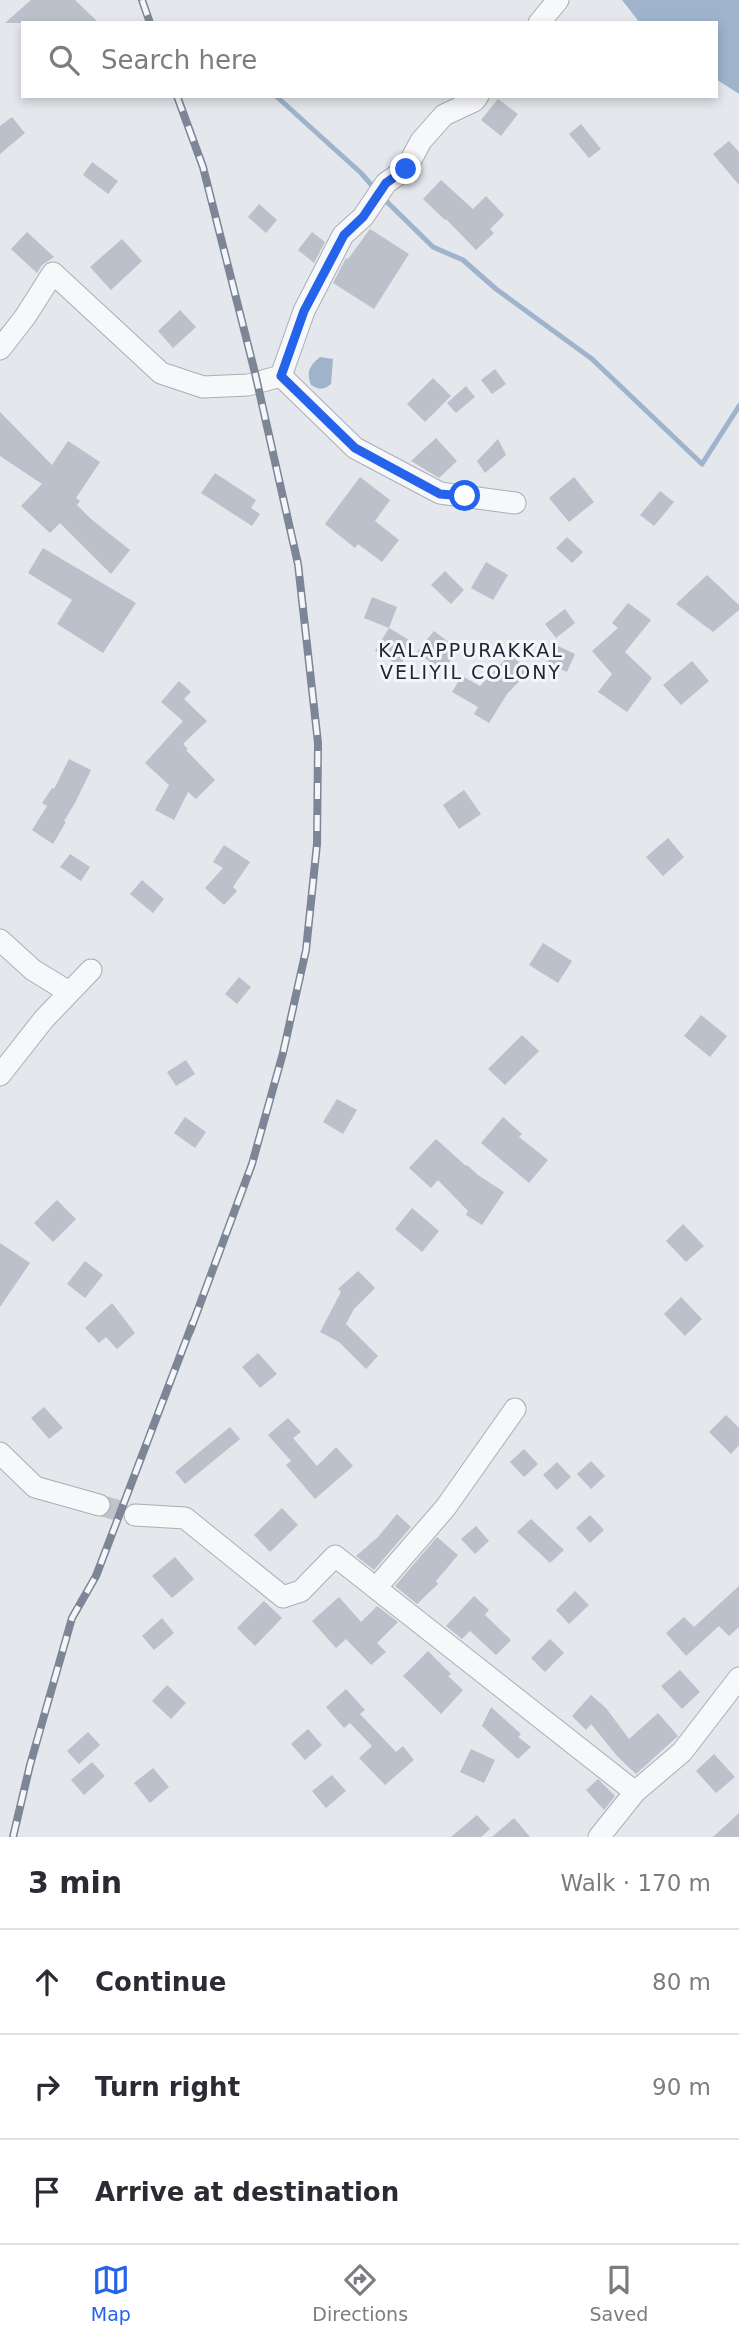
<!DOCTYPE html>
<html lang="en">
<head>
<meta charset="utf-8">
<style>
	body { margin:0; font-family:"DejaVu Sans",sans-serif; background:#f7f7f7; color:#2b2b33 }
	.stop { position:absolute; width:21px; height:21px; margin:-16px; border:5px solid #2563eb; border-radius:50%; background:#fff }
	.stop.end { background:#2563eb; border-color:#fff; box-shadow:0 2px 7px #0008 }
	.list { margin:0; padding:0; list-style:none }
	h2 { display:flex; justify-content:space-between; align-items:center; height:91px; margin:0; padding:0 28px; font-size:30px }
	h2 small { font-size:23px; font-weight:400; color:#7c7c81 }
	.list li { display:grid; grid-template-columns:46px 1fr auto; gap:21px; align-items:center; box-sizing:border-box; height:105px; padding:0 28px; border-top:2px solid #e1e1e2 }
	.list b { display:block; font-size:26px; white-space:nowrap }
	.list em { font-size:23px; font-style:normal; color:#7c7c81 }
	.icon { flex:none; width:38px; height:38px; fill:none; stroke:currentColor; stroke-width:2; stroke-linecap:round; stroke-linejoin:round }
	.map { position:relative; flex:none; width:739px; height:1837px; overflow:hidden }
	.search { position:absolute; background:#fff; box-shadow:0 4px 10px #0003; left:21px; right:21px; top:21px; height:77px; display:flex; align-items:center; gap:18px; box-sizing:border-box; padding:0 24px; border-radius:0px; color:#7c7c81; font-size:26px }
	.sheet { height:406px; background:#fff }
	nav { display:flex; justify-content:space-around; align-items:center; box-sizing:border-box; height:98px; border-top:2px solid #e1e1e2; background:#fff; font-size:19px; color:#7c7c81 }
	nav a { display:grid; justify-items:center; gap:4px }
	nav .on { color:#2563eb }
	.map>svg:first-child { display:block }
	.water { fill:#9fb4cc }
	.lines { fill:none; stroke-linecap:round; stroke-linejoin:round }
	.stream { stroke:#9fb4cc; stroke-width:5 }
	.building { fill:#bbc0ca }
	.minor-tunnel { stroke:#bfc3cb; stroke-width:21; stroke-dasharray:21 10; stroke-linecap:butt }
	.minor-casing { stroke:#a9aeb7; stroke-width:23 }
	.minor { stroke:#f7f8fa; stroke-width:21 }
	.rail-casing { stroke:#7d8696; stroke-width:8 }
	.rail { stroke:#f4f6f9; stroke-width:5; stroke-dasharray:16; stroke-linecap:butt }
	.route { stroke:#2563eb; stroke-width:9 }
	.labels { text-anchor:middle; stroke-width:6; stroke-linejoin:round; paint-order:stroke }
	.neighbourhood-label { font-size:19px; letter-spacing:2px; fill:#1d2536; stroke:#f4f6f9 }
</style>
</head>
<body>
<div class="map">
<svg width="739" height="1837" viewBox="0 0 739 1837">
	<rect width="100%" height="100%" fill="#e4e7ec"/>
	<g class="water">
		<path d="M622 0H739V94L716 79V23H640Z"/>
		<path d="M320 357 333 359 331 384C324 390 319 390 311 385 306 372 309 366 320 357Z"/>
	</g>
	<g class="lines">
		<g class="stream">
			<path d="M276 96 361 173 376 190"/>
			<path d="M382 197 433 247 463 260 496 289 592 359 702 464 739 406"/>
		</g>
	</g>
	<g class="building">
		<path d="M31 0H75L99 23H5Z"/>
		<path d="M498 99 518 114 501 136 481 120Z"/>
		<path d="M12 117 25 133 0 154V126Z"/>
		<path d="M581 124 601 149 589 158 569 134Z"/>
		<path d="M729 141 739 152V185L713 154Z"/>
		<path d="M92 162 118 181 108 194 83 175Z"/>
		<path d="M441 180 473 209 486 196 504 215 490 229 494 233 476 250 446 219 445 220 423 199Z"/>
		<path d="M259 204 277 220 266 233 248 217Z"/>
		<path d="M370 229 409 254 374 309 333 283 346 258 348 259Z"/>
		<path d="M27 232 54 257 42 265 37 273 11 249Z"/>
		<path d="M312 232 325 242 314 263 298 250Z"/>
		<path d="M122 239 142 261 111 290 90 267Z"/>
		<path d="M180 310 196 327 173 348 158 331Z"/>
		<path d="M495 369 506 384 492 394 481 380Z"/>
		<path d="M433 378 451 396 425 422 407 404Z"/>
		<path d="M466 386 475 397 456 413 447 403Z"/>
		<path d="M0 412 52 465 68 441 100 462 76 498 80 501 77 505 91 519 130 550 111 574 60 523 50 533 21 506 42 484 0 456Z"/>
		<path d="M436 438 457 461 439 478 411 461Z"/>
		<path d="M498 439 506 455 485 473 477 461Z"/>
		<path d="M215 473 256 500 251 508 260 514 252 526 201 493Z"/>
		<path d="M360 477 390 500 375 521 399 540 382 562 358 544 355 548 325 524Z"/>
		<path d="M574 477 594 502 569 522 549 498Z"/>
		<path d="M660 491 674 502 654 526 640 515Z"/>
		<path d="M567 537 583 552 572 563 556 548Z"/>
		<path d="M43 548 136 603 103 653 57 624 72 600 28 573Z"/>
		<path d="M486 562 508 575 493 600 471 588Z"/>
		<path d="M445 571 464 590 451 604 431 585Z"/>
		<path d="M707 575 739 605V610L713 632 676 604Z"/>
		<path d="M372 597 397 607 389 628 364 618Z"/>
		<path d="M628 603 651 620 625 652 652 678 627 712 598 692 612 674 592 651 618 628 612 623Z"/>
		<path d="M565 609 575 623 556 638 545 624Z"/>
		<path d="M389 628 414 643 400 666 375 651Z"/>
		<path d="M434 631 459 650 442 671 417 652Z"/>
		<path d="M556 645 575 654 567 672 547 663Z"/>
		<path d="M510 654 529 671 507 694 489 723 474 714 478 707 452 692 462 676 480 686Z"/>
		<path d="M692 661 709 681 681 705 663 685Z"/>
		<path d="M179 681 191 692 184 699 207 721 183 744 188 749 186 750 215 780 196 799 188 792 174 820 155 810 169 785 145 763 183 721 161 702Z"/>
		<path d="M69 759 91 770 75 803 64 821 66 822 53 844 32 830 47 806 42 803 52 788 54 789Z"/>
		<path d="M464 790 481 814 459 829 443 805Z"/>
		<path d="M668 838 684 857 663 876 646 857Z"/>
		<path d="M224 845 250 862 233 887 237 891 224 905 205 888 223 868 213 862Z"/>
		<path d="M70 854 90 867 81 881 60 867Z"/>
		<path d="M142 880 164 899 153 913 130 894Z"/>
		<path d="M543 943 572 961 558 983 529 965Z"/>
		<path d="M239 977 251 987 237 1004 225 994Z"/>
		<path d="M701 1015 727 1036 710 1057 684 1036Z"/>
		<path d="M522 1035 539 1051 505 1085 488 1069Z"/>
		<path d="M186 1060 195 1074 176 1086 167 1072Z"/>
		<path d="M337 1099 357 1110 343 1134 323 1122Z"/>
		<path d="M185 1117 206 1132 195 1148 174 1133Z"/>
		<path d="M503 1117 522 1134 519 1137 548 1160 529 1183 481 1143Z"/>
		<path d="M436 1139 466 1166 467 1165 478 1175 504 1192 482 1225 466 1215 468 1211 438 1180 431 1188 409 1168Z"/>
		<path d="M57 1200 76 1219 53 1242 34 1223Z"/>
		<path d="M412 1208 439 1231 422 1252 395 1229Z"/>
		<path d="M683 1224 704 1246 686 1262 666 1241Z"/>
		<path d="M0 1243 30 1263 0 1307Z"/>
		<path d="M85 1261 103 1275 85 1298 67 1284Z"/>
		<path d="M358 1271 375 1288 354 1309 346 1324 378 1356 366 1369 339 1342 320 1332 341 1292 338 1289Z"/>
		<path d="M681 1297 702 1319 685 1336 664 1314Z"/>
		<path d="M112 1303 135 1333 117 1349 106 1337 99 1343 85 1328Z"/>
		<path d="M258 1353 277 1374 260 1388 242 1367Z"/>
		<path d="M44 1407 63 1428 49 1439 31 1418Z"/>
		<path d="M726 1415 739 1428V1445L731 1454 709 1432Z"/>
		<path d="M288 1418 301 1432 293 1438 317 1466 336 1447 353 1466 315 1499 286 1465 291 1461 268 1435Z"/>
		<path d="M230 1427 240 1439 185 1484 175 1472Z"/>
		<path d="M524 1449 538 1464 524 1477 510 1462Z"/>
		<path d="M591 1461 605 1476 591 1489 577 1474Z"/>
		<path d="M557 1462 571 1477 557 1490 543 1475Z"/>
		<path d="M282 1508 298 1525 270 1552 254 1535Z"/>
		<path d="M397 1514 411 1527 374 1570 356 1556 378 1537Z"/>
		<path d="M590 1515 604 1530 590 1543 576 1528Z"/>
		<path d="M531 1519 564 1550 550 1563 517 1532Z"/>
		<path d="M476 1526 489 1541 475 1554 461 1539Z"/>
		<path d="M437 1537 458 1555 436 1581 438 1584 417 1604 395 1586Z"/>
		<path d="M175 1557 194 1579 172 1598 152 1576Z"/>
		<path d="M739 1586V1627L729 1636 719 1626 686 1656 666 1633 684 1617 694 1627Z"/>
		<path d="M575 1591 589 1605 569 1624 556 1610Z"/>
		<path d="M474 1596 489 1610 485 1615 511 1640 496 1655 470 1631 462 1639 446 1626Z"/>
		<path d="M339 1597 361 1622 377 1606 398 1622 377 1643 386 1652 371 1665 346 1639 336 1648 312 1621Z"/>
		<path d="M264 1601 282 1618 255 1646 237 1628Z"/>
		<path d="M162 1618 174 1633 154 1650 142 1636Z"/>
		<path d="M550 1639 564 1653 545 1672 531 1658Z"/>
		<path d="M428 1651 451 1674 448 1676 463 1690 441 1714 403 1676Z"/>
		<path d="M680 1670 700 1692 682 1709 661 1686Z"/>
		<path d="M167 1685 186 1703 171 1719 152 1701Z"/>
		<path d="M346 1689 365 1710 360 1714 396 1752 403 1746 414 1760 385 1785 359 1758 372 1746 350 1723 344 1728 326 1707Z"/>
		<path d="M591 1695 606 1708 629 1739 658 1713 678 1736 636 1774 618 1757 591 1724 586 1730 572 1716Z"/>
		<path d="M491 1707 521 1734 518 1737 531 1747 518 1759 482 1726Z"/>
		<path d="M308 1729 322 1745 305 1760 291 1744Z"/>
		<path d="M88 1732 100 1745 79 1764 67 1751Z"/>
		<path d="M471 1749 495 1760 484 1783 460 1772Z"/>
		<path d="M714 1754 735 1777 716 1793 696 1771Z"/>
		<path d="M92 1762 105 1776 84 1795 71 1780Z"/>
		<path d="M153 1768 169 1787 150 1803 134 1783Z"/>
		<path d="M332 1775 346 1791 326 1808 312 1791Z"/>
		<path d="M598 1779 615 1796 604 1810 586 1790Z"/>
		<path d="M739 1813V1837H713Z"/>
		<path d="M477 1815 490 1829 481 1837H451Z"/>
		<path d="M514 1818 530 1837H492Z"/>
	</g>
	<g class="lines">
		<path class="minor-tunnel" d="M99 1505 135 1515"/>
		<g class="minor-casing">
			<g id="minor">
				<path d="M539 23 558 0"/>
				<path d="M0 349 25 317 53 273 161 373 203 387 248 385 281 376 355 448 440 493 515 503"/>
				<path d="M281 376 304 311 343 235 363 217 386 183 406 169 421 141 444 115 474 101 478 96"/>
				<path d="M0 940 33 970 69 992"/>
				<path d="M0 1075 44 1019 91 970"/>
				<path d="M0 1453 35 1487 99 1505"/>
				<path d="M135 1515 185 1518 283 1597 301 1591 335 1556 635 1792"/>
				<path d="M376 1588 446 1507 515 1409"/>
				<path d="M599 1837 635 1792 682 1752 739 1678"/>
			</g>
		</g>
		<use href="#minor" class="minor"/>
		<g class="rail-casing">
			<g id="rail">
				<path d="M142 0 150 23"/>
				<path d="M177 96 203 167 255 373 298 564 318 743 317 844 306 950 283 1053 252 1164 190 1331 252 1164"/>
				<path d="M13 1837 30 1765 72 1618 96 1576 193 1322"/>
			</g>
		</g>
		<use href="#rail" class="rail"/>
	</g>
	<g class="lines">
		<path class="route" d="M406 169 386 183 363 217 344 235 304 311 281 376 355 448 440 494 465 496"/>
	</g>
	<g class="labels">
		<g class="neighbourhood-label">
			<text x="471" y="657">KALAPPURAKKAL<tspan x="471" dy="22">VELIYIL COLONY</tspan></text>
		</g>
	</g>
</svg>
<div class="stop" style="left:465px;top:496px"></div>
<div class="stop end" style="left:406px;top:169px"></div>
<div class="search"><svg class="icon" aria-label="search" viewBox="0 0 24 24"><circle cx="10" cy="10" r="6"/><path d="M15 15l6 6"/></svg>Search here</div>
</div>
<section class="sheet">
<h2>3 min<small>Walk · 170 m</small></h2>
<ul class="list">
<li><svg class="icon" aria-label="ahead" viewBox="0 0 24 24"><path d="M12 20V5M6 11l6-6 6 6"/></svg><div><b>Continue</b></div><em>80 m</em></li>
<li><svg class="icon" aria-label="right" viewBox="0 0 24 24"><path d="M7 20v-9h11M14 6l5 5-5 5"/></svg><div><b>Turn right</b></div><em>90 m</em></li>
<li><svg class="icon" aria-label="arrive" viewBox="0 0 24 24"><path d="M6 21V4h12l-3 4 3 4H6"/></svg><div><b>Arrive at destination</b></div></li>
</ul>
</section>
<nav>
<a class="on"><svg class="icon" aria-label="map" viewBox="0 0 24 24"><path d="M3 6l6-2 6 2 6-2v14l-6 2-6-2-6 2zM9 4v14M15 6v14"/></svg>Map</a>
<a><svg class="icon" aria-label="directions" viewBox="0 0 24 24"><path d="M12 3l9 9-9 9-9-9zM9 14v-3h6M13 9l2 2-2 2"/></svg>Directions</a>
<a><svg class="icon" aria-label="saved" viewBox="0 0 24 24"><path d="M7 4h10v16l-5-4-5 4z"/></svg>Saved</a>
</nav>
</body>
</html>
